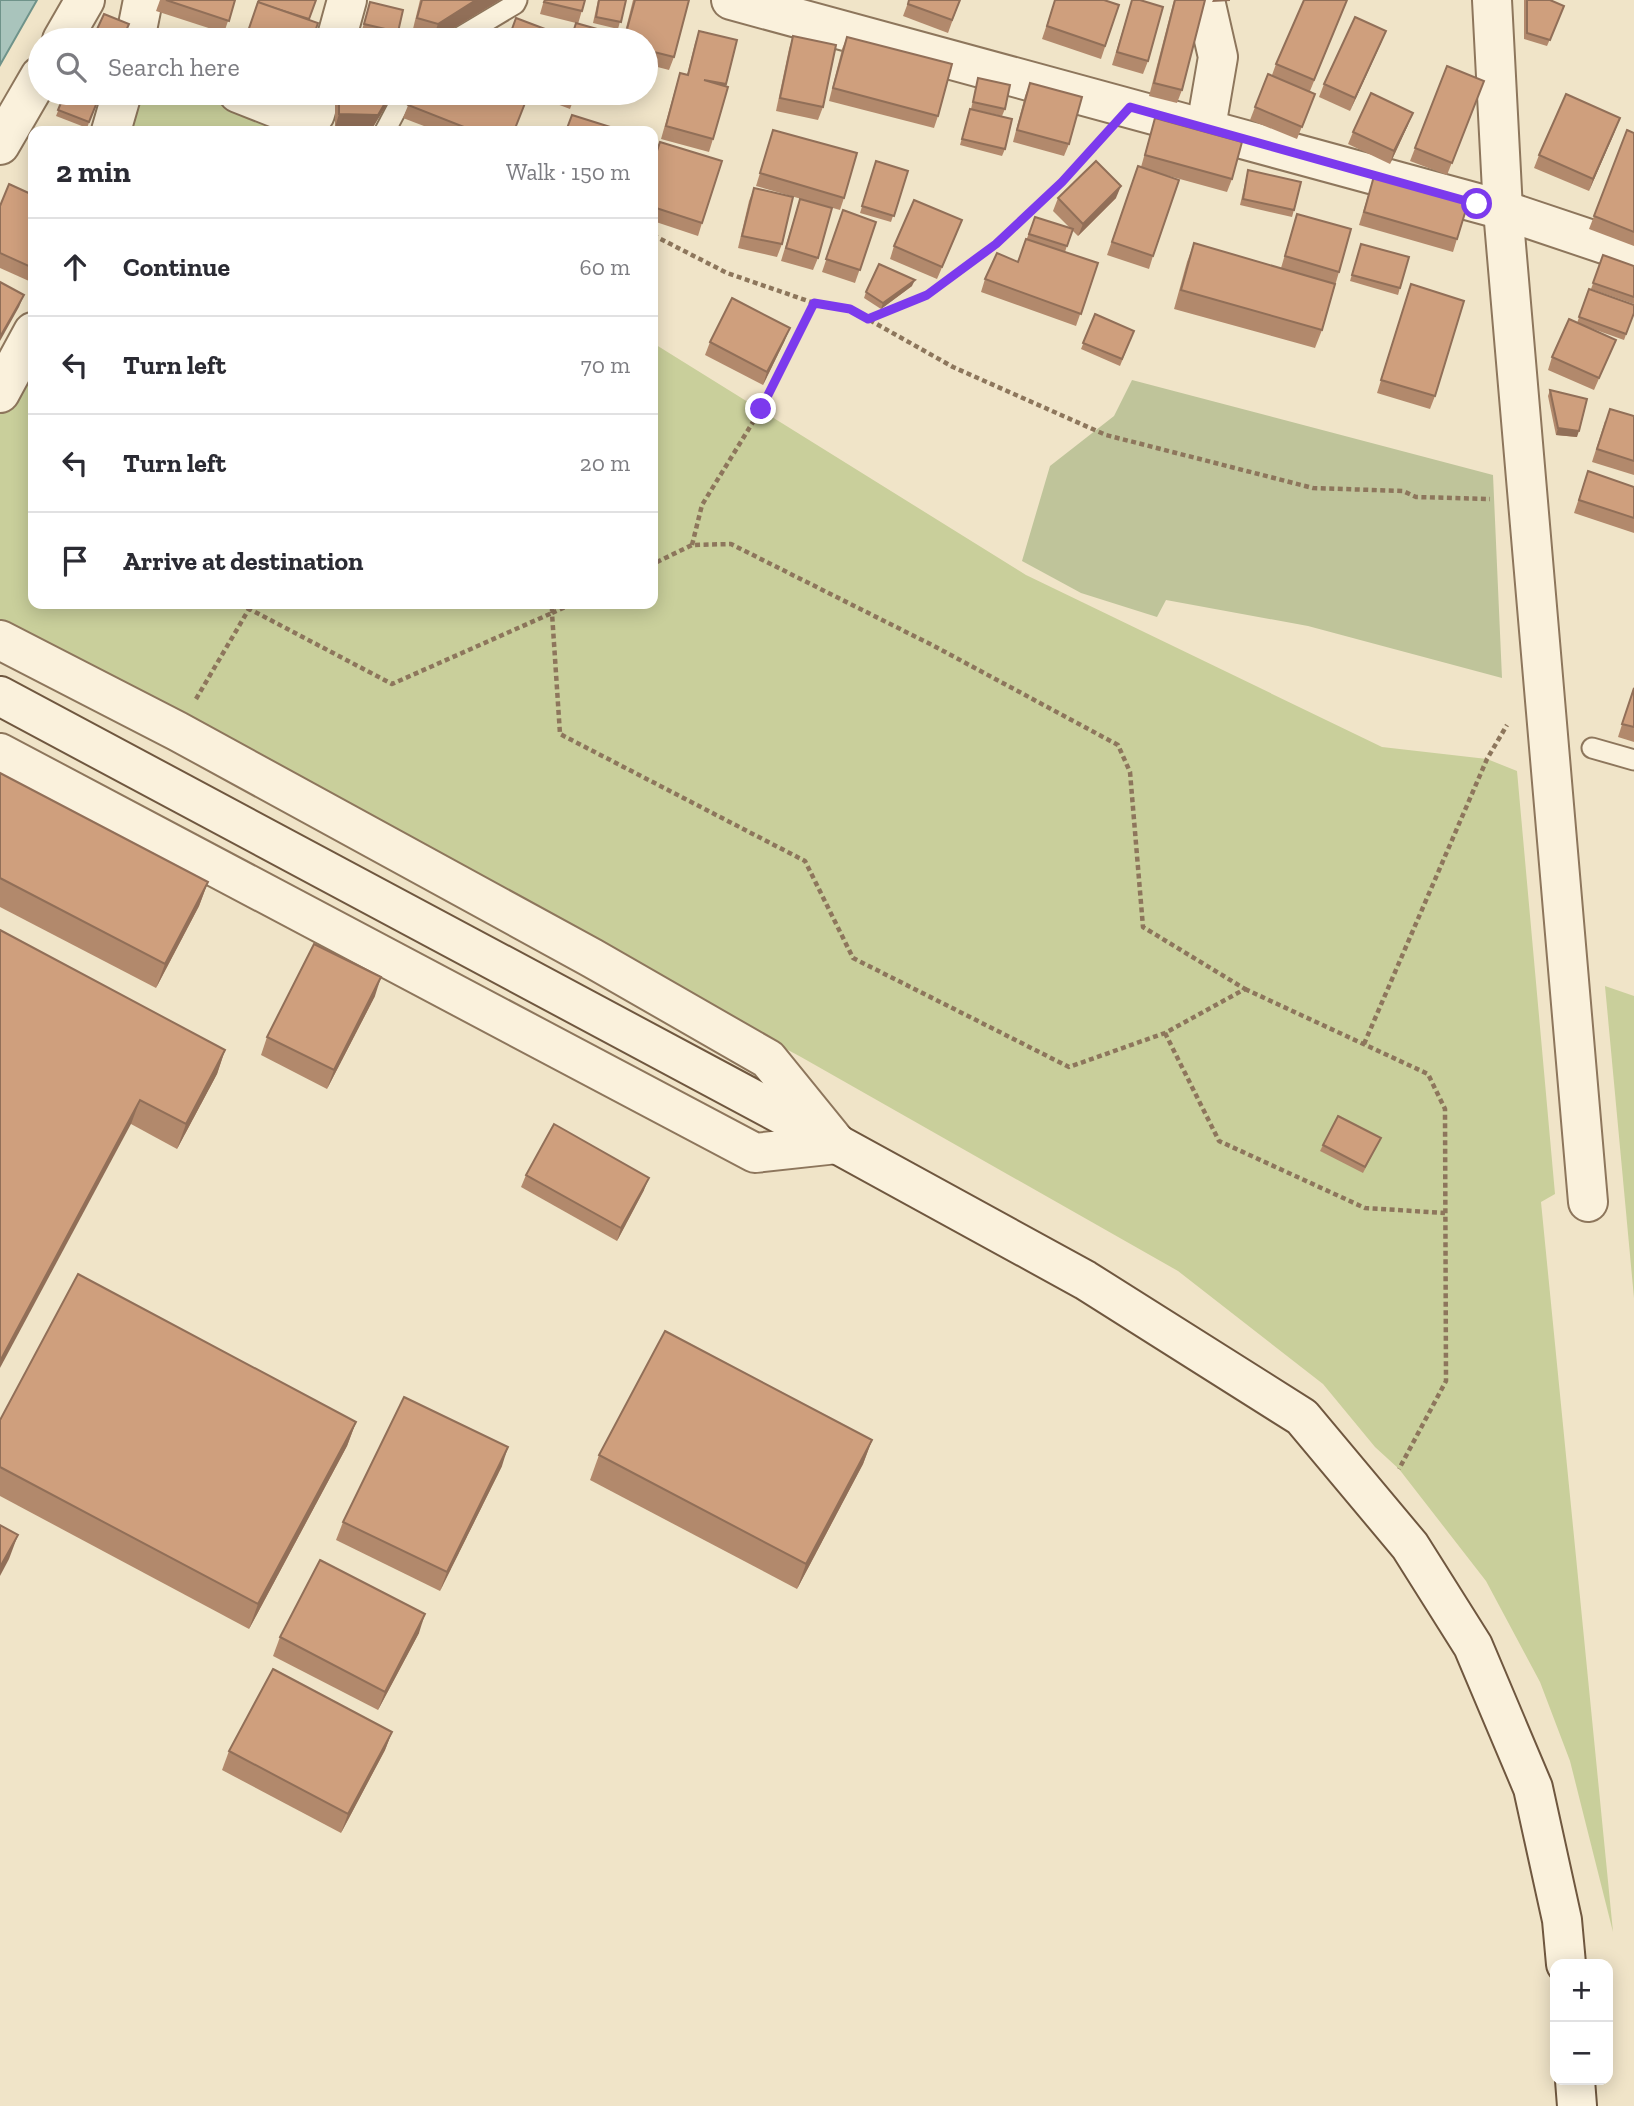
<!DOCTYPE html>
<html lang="en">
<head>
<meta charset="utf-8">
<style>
	body { margin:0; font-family:"Zilla Slab",serif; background:#f7f7f7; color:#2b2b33 }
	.controls { position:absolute; right:21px; bottom:21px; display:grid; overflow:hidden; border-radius:14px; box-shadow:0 4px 18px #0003 }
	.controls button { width:63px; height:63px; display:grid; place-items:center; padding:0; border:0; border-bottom:2px solid #e1e1e2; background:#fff; color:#2b2b33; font:35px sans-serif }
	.stop { position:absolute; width:21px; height:21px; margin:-16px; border:5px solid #7c3aed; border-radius:50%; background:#fff }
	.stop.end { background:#7c3aed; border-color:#fff; box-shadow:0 2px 7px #0008 }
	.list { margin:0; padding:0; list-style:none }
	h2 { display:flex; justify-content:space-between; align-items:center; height:91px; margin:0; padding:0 28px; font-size:30px }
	h2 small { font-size:23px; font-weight:400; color:#7c7c81 }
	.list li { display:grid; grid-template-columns:46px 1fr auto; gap:21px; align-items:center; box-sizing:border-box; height:98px; padding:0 28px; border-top:2px solid #e1e1e2 }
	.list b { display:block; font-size:26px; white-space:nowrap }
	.list em { font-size:23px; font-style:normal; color:#7c7c81 }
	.icon { flex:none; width:38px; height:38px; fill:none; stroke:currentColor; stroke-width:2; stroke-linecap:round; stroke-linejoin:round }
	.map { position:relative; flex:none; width:1634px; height:2106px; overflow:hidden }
	.search { position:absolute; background:#fff; box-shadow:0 4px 18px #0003; left:28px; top:28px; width:630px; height:77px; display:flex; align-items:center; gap:18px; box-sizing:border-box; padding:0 24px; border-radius:38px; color:#7c7c81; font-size:26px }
	.panel { position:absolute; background:#fff; box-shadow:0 4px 18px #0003; left:28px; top:126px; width:630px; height:483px; border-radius:14px }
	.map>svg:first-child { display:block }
	.green { fill:#c9cf9b }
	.cemetery { fill:#bfc49a }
	.water { fill:#a9c4bc; stroke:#6f938a; stroke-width:2 }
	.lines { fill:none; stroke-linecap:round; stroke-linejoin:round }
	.lane-casing { stroke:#8d765c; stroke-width:23 }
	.street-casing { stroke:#8d765c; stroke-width:42 }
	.secondary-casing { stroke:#6f573f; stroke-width:42 }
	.path { stroke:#8d765c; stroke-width:4.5; stroke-dasharray:5 3.5; stroke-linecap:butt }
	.lane { stroke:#faf1dc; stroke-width:19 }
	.street { stroke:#faf1dc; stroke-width:38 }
	.secondary { stroke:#faf1dc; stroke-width:38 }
	.wall { fill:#b2896c }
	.shaded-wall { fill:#916f58 }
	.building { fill:#cf9f7d; stroke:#916f58; stroke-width:2 }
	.route { stroke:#7c3aed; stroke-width:9 }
</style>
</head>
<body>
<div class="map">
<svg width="1634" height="2106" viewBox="0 0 1634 2106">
	<rect width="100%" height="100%" fill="#f0e4c8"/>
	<g class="green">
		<path d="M135 93H215L305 131H123Z"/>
		<path d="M653 343 1026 575 1382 747 1487 759 1517 771 1555 1194 1541 1202 1613 1932 1570 1761 1540 1682 1486 1581 1399 1469 1375 1447 1323 1384 1178 1271 801 1057 0 627V413L33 346V604H653Z"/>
		<path d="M1605 986 1634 996V1298Z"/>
	</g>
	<path class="cemetery" d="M1132 380 1493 475 1502 678 1308 626 1166 600 1157 617 1081 593 1022 561 1050 466 1114 416Z"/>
	<path class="water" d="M0 0H37L0 65Z"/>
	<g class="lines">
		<g class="lane-casing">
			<g id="lane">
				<path d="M455 40 515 4 517 0"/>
				<path d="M385 131 405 93"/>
				<path d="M1592 748 1634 760"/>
			</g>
		</g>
		<g class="street-casing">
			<g id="street">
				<path d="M731 0 1503 210 1634 254"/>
				<path d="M1205 0 1218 57 1206 127"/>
				<path d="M1492 0 1503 210 1588 1202"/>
				<path d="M62 40 85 0"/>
				<path d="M135 40 143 0"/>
				<path d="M336 40 347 0"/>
				<path d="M238 93 304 119 315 114 321 93"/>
				<path d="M111 131 122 93"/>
				<path d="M0 145 40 76"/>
				<path d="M0 393 33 332"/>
				<path d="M0 640 177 731 592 958 768 1059 837 1144"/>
				<path d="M0 753 755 1153 837 1144"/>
			</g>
		</g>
		<g class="secondary-casing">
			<g id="secondary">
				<path d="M0 696 837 1144 1085 1280 1302 1417 1410 1546 1473 1646 1533 1788 1562 1920 1566 1964"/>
				<path d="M1575 2080 1577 2106"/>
			</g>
		</g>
		<g class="path">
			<path d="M653 235 727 273 814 303"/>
			<path d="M869 318C888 311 911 305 928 294 993 254 1049 196 1100 140"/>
			<path d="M692 545 702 505 761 409 814 303 850 309 953 367 1106 435 1313 488 1403 491 1416 497 1490 499"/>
			<path d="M240 604 392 684 552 613V604"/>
			<path d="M572 604 552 613 560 734 805 861 853 958 1069 1067 1165 1033 1245 989 1143 927 1130 772 1118 745 934 646 731 544 692 545 653 564"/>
			<path d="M196 699 249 609"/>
			<path d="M1245 989 1428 1074 1445 1109 1446 1381 1399 1469"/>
			<path d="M1165 1033 1219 1141 1365 1208 1445 1213"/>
			<path d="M1364 1044 1487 759 1507 725"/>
		</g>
		<use href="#lane" class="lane"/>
		<use href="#street" class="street"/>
		<use href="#secondary" class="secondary"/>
	</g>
	<g class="wall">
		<path d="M160 0H235L224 33 156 11Z"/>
		<path d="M420 0H500L434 40H423L411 37Z"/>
		<path d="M544 0H585L578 24 571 39 576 23 540 14Z"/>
		<path d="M598 0H626L618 29 593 23Z"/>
		<path d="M633 0H689L674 57 669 70 646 64V40H623Z"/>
		<path d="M909 0H960L948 33 903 16Z"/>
		<path d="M1055 0 1119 5 1101 59 1042 39Z"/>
		<path d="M1132 0 1148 61 1143 74 1112 65Z"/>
		<path d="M1174 0H1205L1182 90 1177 103 1149 96Z"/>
		<path d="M1347 0 1310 91 1315 94 1297 139 1250 120 1255 107 1272 75 1276 64Z"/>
		<path d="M1524 0H1550L1562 12 1547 46 1524 39Z"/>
		<path d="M370 2 398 32 396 38 362 30Z"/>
		<path d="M699 31 737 40 713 139 709 152 661 139 676 86 680 73 687 75 695 43Z"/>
		<path d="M793 36 823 107 818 120 776 111 789 49Z"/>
		<path d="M847 37 938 116 934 128 829 101 842 49Z"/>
		<path d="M1381 43 1350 111 1319 97 1324 84Z"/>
		<path d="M1447 66 1484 81 1447 175 1410 161Z"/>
		<path d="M978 78 1005 109 1002 116 971 109Z"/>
		<path d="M1030 83 1069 144 1064 156 1013 142 1025 96Z"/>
		<path d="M65 93H100L87 128 56 116Z"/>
		<path d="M270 93H294L291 100Z"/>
		<path d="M338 93H394L373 127H335V102Z"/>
		<path d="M413 93 514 131H437L403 118Z"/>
		<path d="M528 93H576L570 109Z"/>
		<path d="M970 109 1005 149 1002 156 960 145Z"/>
		<path d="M1155 118 1232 179 1227 192 1158 173 1153 256 1149 269 1107 255 1138 166 1141 167Z"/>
		<path d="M1408 125 1390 164 1348 144 1353 132Z"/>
		<path d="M773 130 844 198 840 210 756 186Z"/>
		<path d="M1627 130 1634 133V246L1589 229Z"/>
		<path d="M1615 131 1589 191 1534 168 1539 155Z"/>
		<path d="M660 142 702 223 698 236 653 221V161Z"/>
		<path d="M876 161 908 171 891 222 860 213Z"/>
		<path d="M1248 170 1294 210 1292 217 1240 205Z"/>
		<path d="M1374 176 1457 239 1453 252 1359 225Z"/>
		<path d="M754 188 782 244 777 257 738 248 749 201Z"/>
		<path d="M33 195V271L29 281 0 268V206Z"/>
		<path d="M1058 198H1116L1078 236 1072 230 1065 252 1098 263 1076 326 981 292 985 279 1018 262 1035 217 1071 229 1053 211Z"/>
		<path d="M800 199 818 258 813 270 781 261Z"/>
		<path d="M843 210 876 222 855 283 822 272Z"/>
		<path d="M1297 214 1339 272 1322 330 1315 348 1174 309 1187 262 1194 243 1281 268Z"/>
		<path d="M957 233 937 279 890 259 894 246Z"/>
		<path d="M1361 244 1400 288 1398 295 1350 281Z"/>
		<path d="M1603 255 1634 266V304L1591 289Z"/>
		<path d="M1411 284 1435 396 1430 409 1377 393Z"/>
		<path d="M912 286 881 309 864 298 866 292Z"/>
		<path d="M1589 289 1634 313 1624 340 1579 324 1616 340 1594 390 1548 370 1552 357 1577 323Z"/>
		<path d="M1095 314 1134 331 1120 366 1081 349Z"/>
		<path d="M785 340 763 385 705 355 710 342Z"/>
		<path d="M1550 390 1577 437 1556 435 1548 396Z"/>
		<path d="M1634 416V475L1592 462 1605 421Z"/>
		<path d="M1588 471 1634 487V533L1574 513Z"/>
		<path d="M1634 687V742L1618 737Z"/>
		<path d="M0 773 208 882 199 906 156 988 0 907Z"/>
		<path d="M0 930 225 1050 217 1074 177 1149 131 1124Z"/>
		<path d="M375 996 327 1089 261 1055 267 1037Z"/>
		<path d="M1381 1138 1363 1173 1320 1151 1323 1145Z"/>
		<path d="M526 1175 644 1190 617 1241 521 1187Z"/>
		<path d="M0 1420 356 1422 347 1446 249 1629 0 1496Z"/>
		<path d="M872 1440 863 1464 797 1589 590 1480 599 1455Z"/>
		<path d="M502 1466 440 1591 336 1540 343 1522Z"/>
		<path d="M419 1633 378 1710 273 1656 280 1637Z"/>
		<path d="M392 1732 385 1750 341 1833 222 1770 229 1751Z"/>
	</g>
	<g class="shaded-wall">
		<path d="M476 0H500L434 40H432L438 24Z"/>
		<path d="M1213 0H1230V1L1212 2Z"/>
		<path d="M1386 31 1381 43 1350 111 1355 98Z"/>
		<path d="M391 93H394L373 127H335L339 114Z"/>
		<path d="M1413 113 1408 125 1390 164 1394 151Z"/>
		<path d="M1620 118 1615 131 1589 191 1593 179Z"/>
		<path d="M1121 186 1116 198 1078 236 1083 224Z"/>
		<path d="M915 280 912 286 881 309 883 303Z"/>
		<path d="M24 295 19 307 0 341V337Z"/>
		<path d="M790 328 785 340 763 385 767 372Z"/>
		<path d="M1558 428 1579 431 1577 437 1556 435Z"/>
		<path d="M208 882 199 906 156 988 165 964Z"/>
		<path d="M381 977 375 996 327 1089 334 1070Z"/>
		<path d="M225 1050 217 1074 177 1149 186 1124Z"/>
		<path d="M140 1100 131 1124 0 1368V1361Z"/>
		<path d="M649 1178 644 1190 617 1241 621 1228Z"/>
		<path d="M356 1422 347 1446 249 1629 258 1604Z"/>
		<path d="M872 1440 863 1464 797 1589 806 1564Z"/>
		<path d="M508 1447 502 1466 440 1591 447 1572Z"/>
		<path d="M18 1535 9 1559 0 1576V1567Z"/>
		<path d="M425 1614 419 1633 378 1710 385 1692Z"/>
		<path d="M392 1732 385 1750 341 1833 348 1814Z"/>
	</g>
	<g class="building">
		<path d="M166 0H235L229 21Z"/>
		<path d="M259 0H316L309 19 258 3Z"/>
		<path d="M422 0H476L438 24 417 18Z"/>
		<path d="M545 0H585L582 11 544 2Z"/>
		<path d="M599 0H626L621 22 596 17Z"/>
		<path d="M635 0H689L674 57 646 50V40H624Z"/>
		<path d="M909 0H960L952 20 908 4Z"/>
		<path d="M1055 0H1104L1119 5 1105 46 1047 26Z"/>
		<path d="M1132 0H1140L1163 7 1148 61 1117 52Z"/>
		<path d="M1175 0H1205L1182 90 1154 83Z"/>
		<path d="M1304 0H1347L1314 80 1276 64Z"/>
		<path d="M1527 0H1550L1564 6 1550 40 1527 33Z"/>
		<path d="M258 2 318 23 312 40H245Z"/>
		<path d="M370 2 403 10 398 32 364 24Z"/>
		<path d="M104 14 129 24 122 40H92Z"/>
		<path d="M1355 17 1386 31 1355 98 1324 84Z"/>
		<path d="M516 18 574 40H508Z"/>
		<path d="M576 23 618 35 616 40H574L571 39Z"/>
		<path d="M699 31 737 40 726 84 704 80 728 87 713 139 666 126 680 73 688 75Z"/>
		<path d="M793 36 836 45 823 107 780 98Z"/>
		<path d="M847 37 952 64 938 116 833 88Z"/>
		<path d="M1447 66 1484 81 1452 163 1415 148Z"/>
		<path d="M1268 74 1315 94 1302 127 1255 107Z"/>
		<path d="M978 78 1010 85 1005 109 973 102Z"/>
		<path d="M1030 83 1082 97 1069 144 1017 130Z"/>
		<path d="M65 93H93L100 95 89 122 58 110Z"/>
		<path d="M339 93H391L378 115 339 114Z"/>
		<path d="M413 93H514L527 98 514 131H474L408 105Z"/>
		<path d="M566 93H576L575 96Z"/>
		<path d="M1371 93 1413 113 1394 151 1353 132Z"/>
		<path d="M1566 94 1620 118 1593 179 1539 155Z"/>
		<path d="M970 109 1012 119 1005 149 962 139Z"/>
		<path d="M572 115 623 131H566Z"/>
		<path d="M1155 118 1242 142 1232 179 1145 155Z"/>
		<path d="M773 130 857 153 844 198 760 173Z"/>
		<path d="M1627 130 1634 133V232L1594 216Z"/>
		<path d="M660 142 722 161 702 223 653 207V163Z"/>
		<path d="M876 161 908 171 894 216 862 206Z"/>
		<path d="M1096 161 1121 186 1083 224 1058 198Z"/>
		<path d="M1138 166 1179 180 1153 256 1112 242Z"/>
		<path d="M1248 170 1301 182 1294 210 1243 199Z"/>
		<path d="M1374 176 1468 203 1457 239 1364 212Z"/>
		<path d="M9 184 33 195V268L0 253V206Z"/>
		<path d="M754 188 793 197 782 244 742 236Z"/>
		<path d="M800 199 832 208 818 258 786 248Z"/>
		<path d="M914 200 962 220 942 267 894 246Z"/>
		<path d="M843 210 876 222 860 270 826 259Z"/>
		<path d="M1297 214 1351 229 1339 272 1285 256Z"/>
		<path d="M1035 217 1073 229 1067 246 1029 234Z"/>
		<path d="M1026 239 1098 263 1081 314 985 279 997 253 1018 262Z"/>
		<path d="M1194 243 1335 284 1322 330 1181 290Z"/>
		<path d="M1361 244 1409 257 1400 288 1352 275Z"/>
		<path d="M1603 255 1634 266V297L1593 283Z"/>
		<path d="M879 264 915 280 883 303 866 292Z"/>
		<path d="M0 282 24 295 0 337Z"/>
		<path d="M1411 284 1464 301 1435 396 1381 380Z"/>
		<path d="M1589 289 1634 305V313L1626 334 1579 317Z"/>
		<path d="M732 298 790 328 767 372 710 342Z"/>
		<path d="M1095 314 1134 331 1122 359 1083 343Z"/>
		<path d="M1569 319 1616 340 1599 378 1552 357Z"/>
		<path d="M1550 390 1587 399 1579 431 1558 428Z"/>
		<path d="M1610 409 1634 416V461L1597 449Z"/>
		<path d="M1588 471 1634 487V518L1579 500Z"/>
		<path d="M1634 688V727L1622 724Z"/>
		<path d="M0 773 208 882 165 964 0 878Z"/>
		<path d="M0 930 225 1050 186 1124 140 1100 0 1361Z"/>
		<path d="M314 944 381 977 334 1070 267 1037Z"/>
		<path d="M1338 1116 1381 1138 1365 1167 1323 1145Z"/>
		<path d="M554 1124 649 1178 621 1228 526 1175Z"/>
		<path d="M78 1274 356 1422 258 1604 0 1467V1420Z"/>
		<path d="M665 1331 872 1440 806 1564 599 1455Z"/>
		<path d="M404 1397 508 1447 447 1572 343 1522Z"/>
		<path d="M0 1525 18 1535 0 1567Z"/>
		<path d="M320 1560 425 1614 385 1692 280 1637Z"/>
		<path d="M273 1669 392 1732 348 1814 229 1751Z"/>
	</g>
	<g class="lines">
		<path class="route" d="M761 409 814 303 850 309 868 319 927 295 996 244 1062 182 1130 107 1477 204"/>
	</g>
</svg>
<div class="controls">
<button>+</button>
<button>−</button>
</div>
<div class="stop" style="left:1477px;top:204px"></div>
<div class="stop end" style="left:761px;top:409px"></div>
<div class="search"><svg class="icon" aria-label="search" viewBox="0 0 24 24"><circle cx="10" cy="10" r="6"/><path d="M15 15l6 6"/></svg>Search here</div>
<section class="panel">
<h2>2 min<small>Walk · 150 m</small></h2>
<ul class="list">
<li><svg class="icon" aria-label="ahead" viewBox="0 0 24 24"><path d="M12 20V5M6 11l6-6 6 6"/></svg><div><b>Continue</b></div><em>60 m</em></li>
<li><svg class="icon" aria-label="left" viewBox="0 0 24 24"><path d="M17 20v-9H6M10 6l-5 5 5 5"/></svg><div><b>Turn left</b></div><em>70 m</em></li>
<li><svg class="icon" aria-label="left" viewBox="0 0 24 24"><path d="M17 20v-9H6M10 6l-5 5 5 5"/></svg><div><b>Turn left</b></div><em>20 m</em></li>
<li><svg class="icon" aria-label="arrive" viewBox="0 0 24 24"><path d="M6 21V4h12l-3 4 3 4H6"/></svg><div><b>Arrive at destination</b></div></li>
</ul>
</section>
</div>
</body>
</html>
